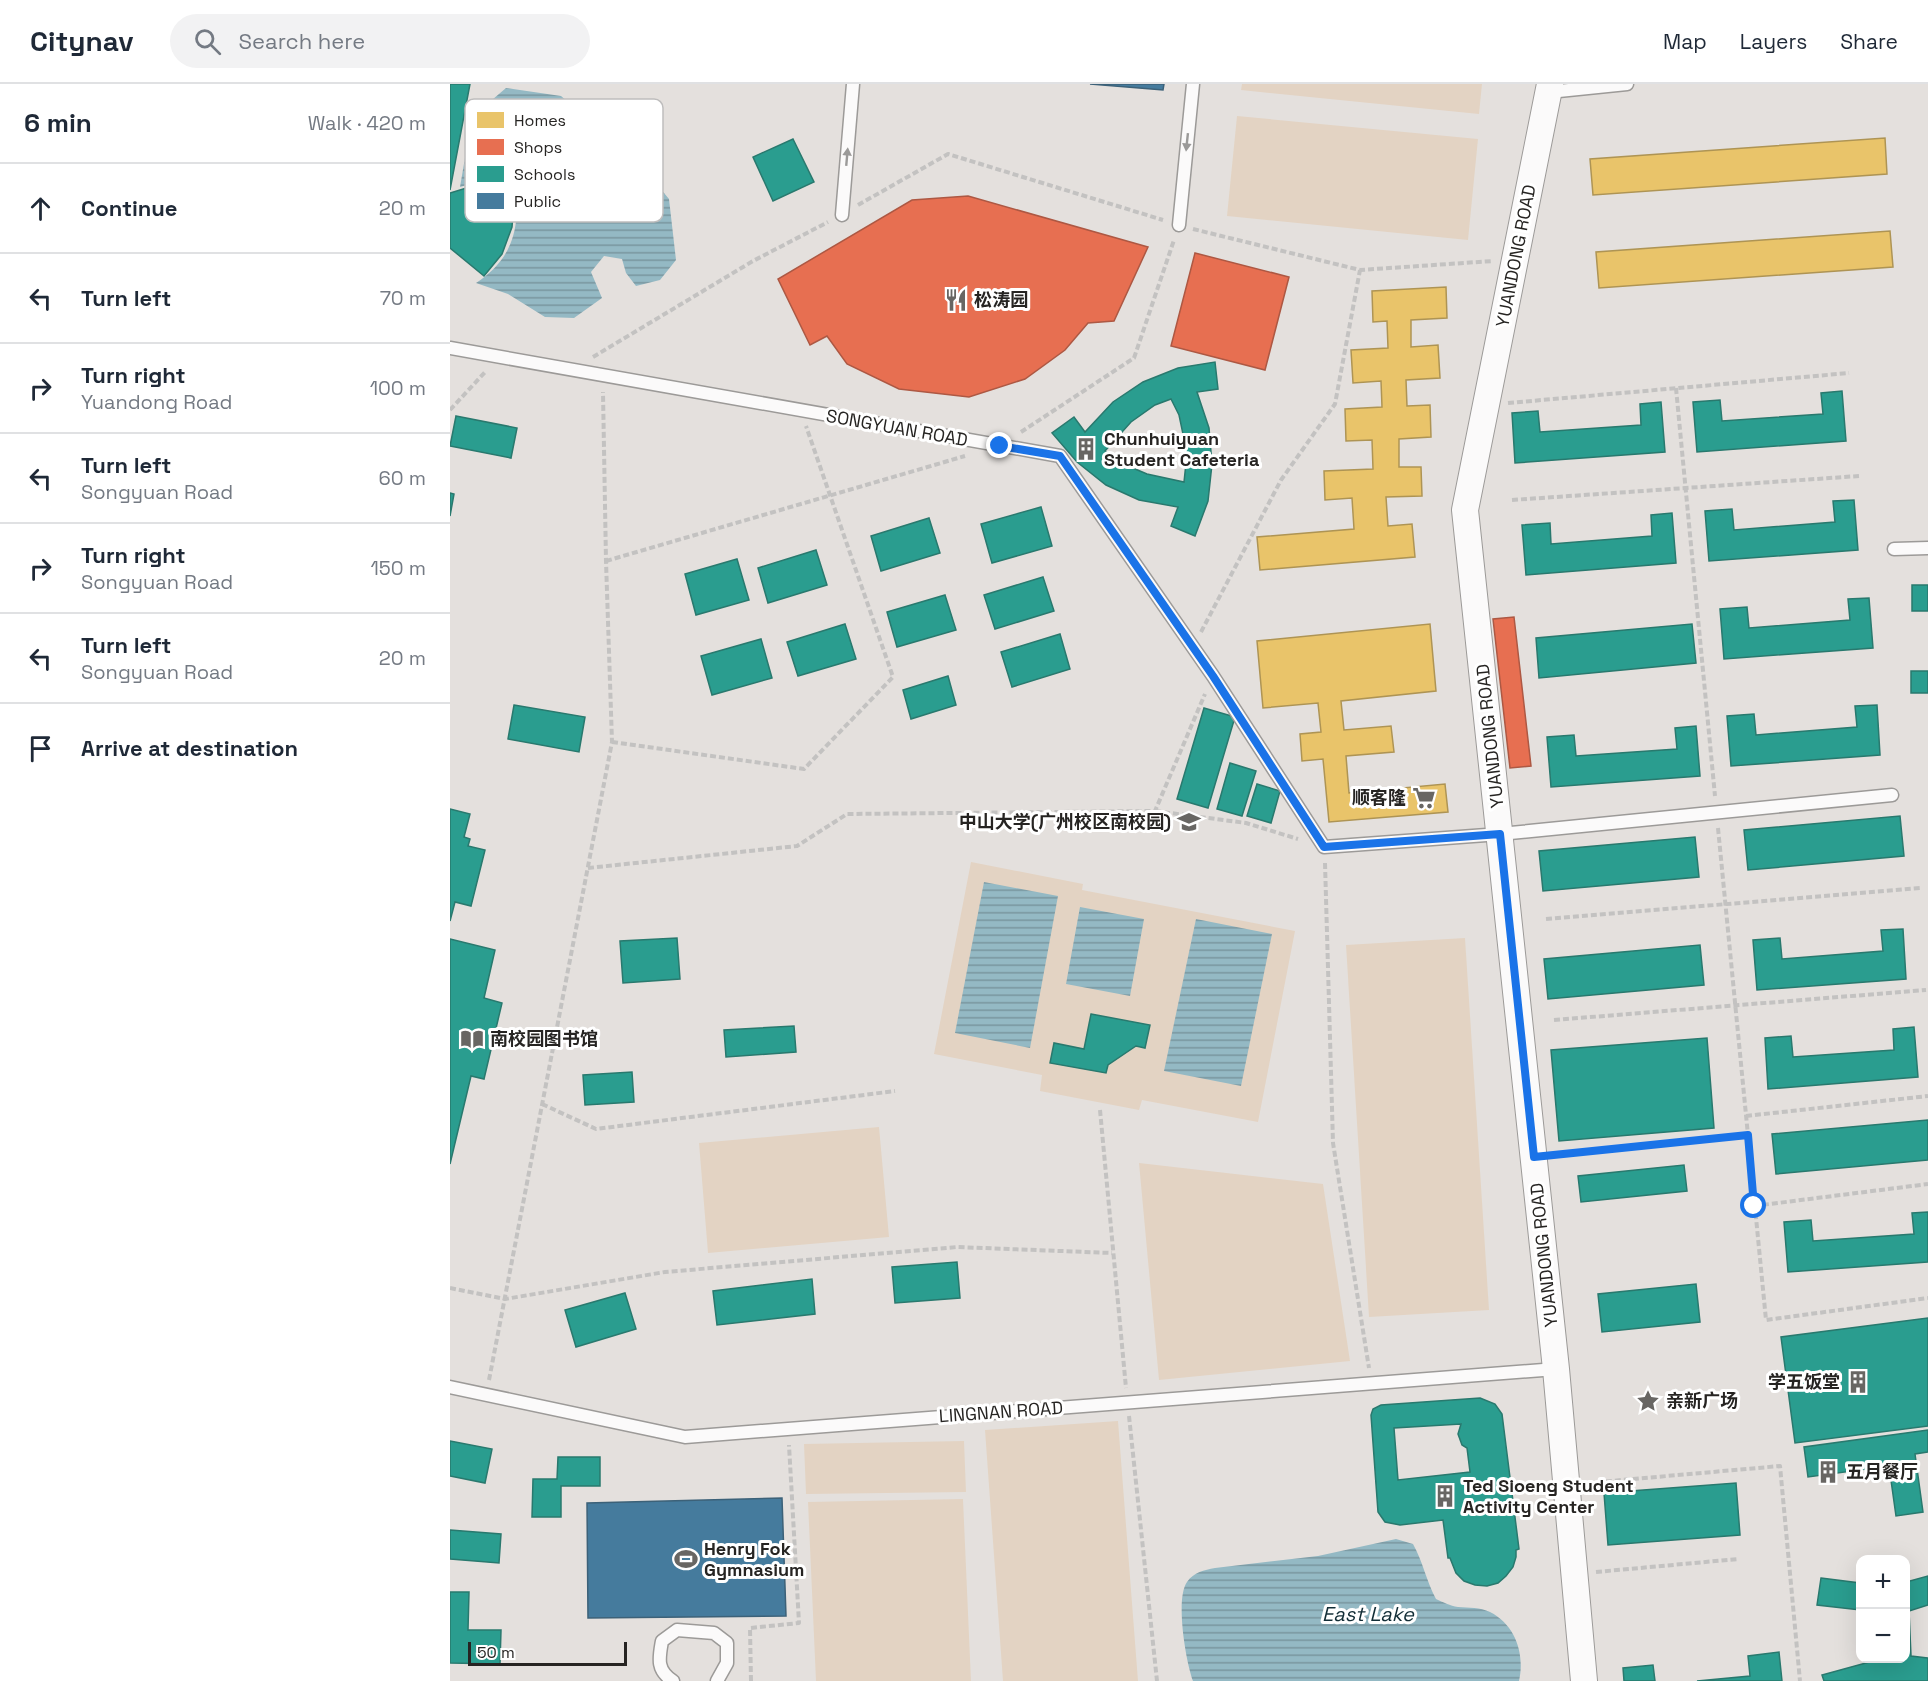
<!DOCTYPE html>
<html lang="en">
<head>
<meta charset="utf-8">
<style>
	body { margin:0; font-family:"Space Grotesk","Noto Sans SC",sans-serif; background:#f2f2f3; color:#1f2937 }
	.controls { position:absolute; right:18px; bottom:18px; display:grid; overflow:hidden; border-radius:12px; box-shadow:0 6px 24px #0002 }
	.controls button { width:54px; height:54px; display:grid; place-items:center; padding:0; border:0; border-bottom:2px solid #e0e1e3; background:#fff; color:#1f2937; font:30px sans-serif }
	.scale { position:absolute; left:18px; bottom:15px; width:159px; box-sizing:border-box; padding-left:6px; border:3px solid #262422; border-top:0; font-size:16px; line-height:21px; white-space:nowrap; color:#262422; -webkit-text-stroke:4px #fff; paint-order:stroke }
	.stop { position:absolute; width:18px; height:18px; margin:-14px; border:4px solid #1a73e8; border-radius:50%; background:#fff }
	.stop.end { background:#1a73e8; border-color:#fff; box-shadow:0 2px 6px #0008 }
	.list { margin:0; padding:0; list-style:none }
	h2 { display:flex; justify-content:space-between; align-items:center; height:78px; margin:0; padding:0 24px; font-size:26px }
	h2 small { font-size:20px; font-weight:400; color:#747a83 }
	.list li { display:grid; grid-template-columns:39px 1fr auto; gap:18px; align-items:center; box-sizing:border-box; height:90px; padding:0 24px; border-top:2px solid #e0e1e3 }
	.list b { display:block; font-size:22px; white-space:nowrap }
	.list p { margin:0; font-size:20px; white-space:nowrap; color:#747a83 }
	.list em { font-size:20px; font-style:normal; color:#747a83 }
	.icon { flex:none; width:33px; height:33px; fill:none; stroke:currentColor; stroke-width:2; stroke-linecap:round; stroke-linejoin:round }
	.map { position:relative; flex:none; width:1478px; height:1597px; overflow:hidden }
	header { display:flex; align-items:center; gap:36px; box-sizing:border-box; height:84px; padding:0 30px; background:#fff; border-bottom:2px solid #e0e1e3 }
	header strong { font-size:28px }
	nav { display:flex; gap:33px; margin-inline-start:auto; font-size:21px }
	.search { width:420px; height:54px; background:#f2f2f3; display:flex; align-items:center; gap:15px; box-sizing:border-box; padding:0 21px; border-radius:33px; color:#747a83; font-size:22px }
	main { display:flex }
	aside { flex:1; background:#fff }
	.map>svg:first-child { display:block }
	.grass { fill:#e3d3c3 }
	.water { fill:url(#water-rules) }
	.homes { fill:#e9c46a; stroke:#ae9454; stroke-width:1.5 }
	.shops { fill:#e76f51; stroke:#ad5843; stroke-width:1.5 }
	.schools { fill:#2a9d8f; stroke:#29796e; stroke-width:1.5; fill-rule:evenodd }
	.public { fill:#457b9d; stroke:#3c6178; stroke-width:1.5 }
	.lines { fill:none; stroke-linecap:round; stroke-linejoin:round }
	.service-casing { stroke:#9c9a98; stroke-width:15 }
	.minor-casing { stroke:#9c9a98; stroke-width:28 }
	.path { stroke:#c3c2c1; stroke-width:4; stroke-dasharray:6 3; stroke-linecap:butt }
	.service { stroke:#fbfafa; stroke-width:12 }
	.minor { stroke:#fbfafa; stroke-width:26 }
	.oneway { fill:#9b9a99 }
	.route { stroke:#1a73e8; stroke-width:8 }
	.labels { text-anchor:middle; stroke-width:6; stroke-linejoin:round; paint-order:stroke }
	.street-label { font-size:18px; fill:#262422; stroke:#fff }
	.poi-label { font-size:18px; font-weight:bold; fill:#262422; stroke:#fff; text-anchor:start }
	.water-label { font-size:20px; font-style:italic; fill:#122d36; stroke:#fff }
	.key { fill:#fff; stroke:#bebdbd; stroke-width:1.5 }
	.key-label { font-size:16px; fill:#262422 }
</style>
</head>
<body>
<header>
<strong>Citynav</strong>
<div class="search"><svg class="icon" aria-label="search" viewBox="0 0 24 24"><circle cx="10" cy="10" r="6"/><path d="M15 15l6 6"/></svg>Search here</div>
<nav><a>Map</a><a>Layers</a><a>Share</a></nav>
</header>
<main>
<aside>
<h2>6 min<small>Walk · 420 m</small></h2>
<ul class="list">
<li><svg class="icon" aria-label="ahead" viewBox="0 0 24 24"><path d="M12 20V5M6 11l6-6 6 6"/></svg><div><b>Continue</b></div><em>20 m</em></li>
<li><svg class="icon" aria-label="left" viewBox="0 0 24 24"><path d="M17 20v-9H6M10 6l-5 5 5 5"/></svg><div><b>Turn left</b></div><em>70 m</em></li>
<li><svg class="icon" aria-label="right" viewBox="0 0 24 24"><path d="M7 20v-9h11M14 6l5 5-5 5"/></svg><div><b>Turn right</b><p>Yuandong Road</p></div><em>100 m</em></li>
<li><svg class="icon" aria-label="left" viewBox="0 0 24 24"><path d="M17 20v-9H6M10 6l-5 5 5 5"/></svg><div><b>Turn left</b><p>Songyuan Road</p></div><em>60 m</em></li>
<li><svg class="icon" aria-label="right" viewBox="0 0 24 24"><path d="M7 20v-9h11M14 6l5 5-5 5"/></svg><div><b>Turn right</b><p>Songyuan Road</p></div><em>150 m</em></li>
<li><svg class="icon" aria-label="left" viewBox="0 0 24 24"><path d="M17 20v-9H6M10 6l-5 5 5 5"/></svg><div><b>Turn left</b><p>Songyuan Road</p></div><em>20 m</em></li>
<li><svg class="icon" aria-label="arrive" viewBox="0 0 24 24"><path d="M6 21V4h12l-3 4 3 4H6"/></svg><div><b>Arrive at destination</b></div></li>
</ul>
</aside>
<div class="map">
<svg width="1478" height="1597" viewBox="0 0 1478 1597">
	<defs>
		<pattern id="water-rules" width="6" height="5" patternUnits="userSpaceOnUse" patternTransform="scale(1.5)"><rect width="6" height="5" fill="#94b9c4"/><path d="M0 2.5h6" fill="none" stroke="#79969f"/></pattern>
	</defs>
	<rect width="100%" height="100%" fill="#e4e0dd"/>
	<g class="grass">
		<path d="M792 0H1032L1029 30 791 6Z"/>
		<path d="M787 32 1028 55 1018 156 777 132Z"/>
		<path d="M521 778 633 800 632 806 845 847 808 1038 692 1016 689 1026 590 1007 592 991 484 970Z"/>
		<path d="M1015 854 1039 1226 919 1233 896 861Z"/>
		<path d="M429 1043 439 1153 258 1169 249 1059Z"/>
		<path d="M689 1079 873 1100 900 1277 709 1296Z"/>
		<path d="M668 1337 688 1597H553L535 1346Z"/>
		<path d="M514 1357 516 1408 356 1410 354 1360Z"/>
		<path d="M513 1415 521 1597H366L358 1418Z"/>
	</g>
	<g class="water">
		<path d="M56 4 111 12 190 80 219 115 226 176 210 196 186 202 176 189 172 175 154 172 141 188 152 214 124 234 95 233 58 210 26 199C68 172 72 134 62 88L10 103 22 33Z"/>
		<path d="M534 798 608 812 580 964 505 949Z"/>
		<path d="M630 823 694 835 680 912 616 900Z"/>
		<path d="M746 835 822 850 791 1002 714 987Z"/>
		<path d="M946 1455 963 1460C973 1478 976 1496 986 1515 993 1518 1000 1522 1008 1523 1019 1524 1030 1523 1040 1528 1066 1541 1075 1571 1069 1597H743C736 1578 725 1515 737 1498 744 1488 754 1486 765 1484L868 1472Z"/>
	</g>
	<g class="homes">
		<path d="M1435 54 1437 90 1143 111 1140 75Z"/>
		<path d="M1440 147 1443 183 1149 204 1146 168Z"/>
		<path d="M996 203 997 234 961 236V263L988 261 990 294 956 296 957 322 980 321 981 353 949 355V383H971L972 412 936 413 938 442 962 440 965 473 810 486 807 453 904 445 902 414 875 416 874 387 923 385 922 356 896 357 895 325 932 323 931 297 903 299 901 266 938 264 937 237 923 238 922 207Z"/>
		<path d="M980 540 986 607 891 617 894 646 941 642 944 668 896 672 899 709 995 700 998 728 879 738 873 675 852 677 850 650 871 648 868 619 813 624 807 557Z"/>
		<path d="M1478 1246V1337L1356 1349 1353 1318 1469 1307 1466 1276 1352 1288 1349 1259Z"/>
	</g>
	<g class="shops">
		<path d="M518 112 698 163 664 237 638 239 615 266 575 295 519 313 449 305 397 280 377 252 360 261 328 195 462 116Z"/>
		<path d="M745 169 839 193 815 286 721 262Z"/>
		<path d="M1064 533 1081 682 1060 684 1043 535Z"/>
	</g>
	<g class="schools">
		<path d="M0 0H20L0 106Z"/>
		<path d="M343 55 364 98 323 117 303 73Z"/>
		<path d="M59 91 64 117 62 143 52 170 34 192 0 164V109Z"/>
		<path d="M765 278 768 305 747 308 759 344 762 380 758 417 745 452 721 442 728 423 689 416 656 401 627 378 602 349 624 333 635 348 663 318 693 298 728 284ZM721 315 729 331 733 350 736 379 734 398 697 390 671 379 655 367 681 338 705 321Z"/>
		<path d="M1392 307 1396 357 1247 368 1243 318 1270 316 1272 337 1373 330 1371 309Z"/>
		<path d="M1211 318 1215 368 1065 379 1062 329 1088 327 1090 348 1191 341 1190 320Z"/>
		<path d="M6 332 67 344 61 374 0 362Z"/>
		<path d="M0 409 4 410 0 432Z"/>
		<path d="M1404 416 1408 466 1259 477 1255 427 1282 425 1284 446 1385 438 1383 417Z"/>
		<path d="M591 423 602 462 542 479 531 440Z"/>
		<path d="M1222 429 1226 479 1076 491 1072 441 1100 439 1101 460 1202 452 1201 431Z"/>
		<path d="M479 434 490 469 431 487 421 452Z"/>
		<path d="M366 466 377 501 318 519 308 484Z"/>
		<path d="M287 475 299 516 246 531 235 490Z"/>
		<path d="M593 493 604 527 545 545 534 511Z"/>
		<rect x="1462" y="501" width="16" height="26"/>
		<path d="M495 511 506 546 447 563 437 528Z"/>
		<path d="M1419 514 1423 564 1274 575 1270 525 1297 523 1299 544 1400 536 1398 515Z"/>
		<path d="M395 540 406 575 348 592 337 558Z"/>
		<path d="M1242 540 1246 579 1089 594 1086 554Z"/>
		<path d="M610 550 620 585 562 603 551 568Z"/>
		<path d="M311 555 322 594 262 611 251 572Z"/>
		<rect x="1461" y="587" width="17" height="22"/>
		<path d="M498 592 506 621 461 635 453 606Z"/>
		<path d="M64 621 135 633 129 668 58 655Z"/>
		<path d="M1427 621 1430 671 1281 682 1277 632 1304 630 1306 651 1407 643 1405 622Z"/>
		<path d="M754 624 785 633 758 724 727 715Z"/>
		<path d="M1246 642 1250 692 1101 703 1097 653 1124 651 1126 672 1227 665 1225 644Z"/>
		<path d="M780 679 806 687 792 732 767 725Z"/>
		<path d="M807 700 830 707 821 739 797 732Z"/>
		<path d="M0 725 20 730 14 753 20 755 18 762 35 766 21 822 5 818 0 837Z"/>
		<path d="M1450 732 1454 772 1298 786 1294 746Z"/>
		<path d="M1245 753 1249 793 1093 807 1089 767Z"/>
		<path d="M1453 845 1456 895 1307 906 1303 856 1330 854 1332 875 1433 867 1431 846Z"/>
		<path d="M227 854 230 895 173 899 170 857Z"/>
		<path d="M0 855 45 866 34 914 52 919 34 995 21 992 0 1080Z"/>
		<path d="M1250 861 1254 901 1098 915 1094 875Z"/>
		<path d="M641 930 700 941 695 964 686 962 658 981 656 989 600 979 604 959 634 965Z"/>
		<path d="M344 942 346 968 276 973 274 946Z"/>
		<path d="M1464 943 1468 993 1318 1005 1315 954 1341 952 1343 973 1444 966 1443 945Z"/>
		<path d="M1257 954 1264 1044 1109 1057 1101 966Z"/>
		<path d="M182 988 184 1018 135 1021 133 991Z"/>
		<path d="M1478 1036V1076L1326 1090 1322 1050Z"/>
		<path d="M1234 1081 1237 1107 1131 1118 1128 1092Z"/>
		<path d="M1478 1128V1178L1338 1188 1334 1138 1361 1136 1363 1157 1464 1150 1462 1129Z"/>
		<path d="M507 1178 510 1214 445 1219 442 1183Z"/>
		<path d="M362 1195 365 1230 267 1241 263 1207Z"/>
		<path d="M1246 1200 1250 1238 1152 1248 1148 1210Z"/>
		<path d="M175 1209 186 1245 126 1263 115 1226Z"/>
		<path d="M1478 1234V1342L1345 1359 1331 1253Z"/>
		<path d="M1030 1314 1045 1320 1052 1330 1069 1465 1066 1466V1473L1063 1483 1056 1492 1048 1499 1037 1502 1025 1501 1014 1497 1006 1489 1000 1474H998L993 1436 950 1441 935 1438 928 1428 921 1331 923 1325 931 1321ZM1011 1340 1008 1350 1012 1361 1017 1364 1020 1388 948 1396 944 1344Z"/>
		<path d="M1478 1346V1368L1465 1370 1473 1428 1446 1432 1439 1382 1358 1393 1354 1363Z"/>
		<path d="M0 1357 42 1365 35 1399 0 1392Z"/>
		<path d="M108 1373H150V1402H111V1433H82L83 1395H107Z"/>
		<path d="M1286 1399 1290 1451 1158 1461 1154 1409Z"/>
		<path d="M0 1446 51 1450 49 1479 0 1475Z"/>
		<path d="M1478 1492V1521L1459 1527 1461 1572 1478 1574V1597H1374L1372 1591 1434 1574H1456V1498Z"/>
		<path d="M1371 1494 1410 1499V1526L1367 1521Z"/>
		<path d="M0 1508H19L18 1546H51L50 1580 0 1579Z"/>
		<path d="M1329 1568 1332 1597H1247L1300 1592 1298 1572Z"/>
		<path d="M1203 1581 1205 1597H1174L1173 1584Z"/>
	</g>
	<g class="public">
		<path d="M640 0H714L713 6Z"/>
		<path d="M332 1414 336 1532 138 1534 137 1419Z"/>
	</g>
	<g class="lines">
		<g class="service-casing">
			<g id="service">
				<path d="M1099 8 1177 0"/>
				<path d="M392 131 403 0"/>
				<path d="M729 141 743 0"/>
				<path d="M0 264 610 372 763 592 874 763 1050 750 1442 711"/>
				<path d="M1444 465 1478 464"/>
				<path d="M0 1303 235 1353 1106 1285"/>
				<path d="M223 1597C206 1586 209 1574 212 1557L227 1546 264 1549 277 1559V1579L267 1597"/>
			</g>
		</g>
		<g class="minor-casing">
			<path id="minor" d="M1100 0 1015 426 1106 1285 1134 1597"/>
		</g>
		<g class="path">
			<path d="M408 121 498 70 713 136"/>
			<path d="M743 145 910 186 1043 177"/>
			<path d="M143 273 303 177 378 138"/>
			<path d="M1226 304 1265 712"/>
			<path d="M1058 319 1399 289"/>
			<path d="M0 326 36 287"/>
			<path d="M571 348 684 274 724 156"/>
			<path d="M1062 416 1409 392"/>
			<path d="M156 477 515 372"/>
			<path d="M751 548 831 396 885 320 910 186"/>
			<path d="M162 658 354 685 443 593 356 342"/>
			<path d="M705 727 796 739 848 755"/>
			<path d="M1268 744 1316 1236 1478 1214"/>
			<path d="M875 779 883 1059 919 1284"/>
			<path d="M138 784 347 762 397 730 705 727 755 610"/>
			<path d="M1096 835 1470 804"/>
			<path d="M1104 936 1476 906"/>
			<path d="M92 1020 146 1045 445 1007"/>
			<path d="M650 1026 676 1304"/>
			<path d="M1296 1032 1478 1012"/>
			<path d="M1104 1071 1298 1051"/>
			<path d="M1304 1122 1478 1100"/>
			<path d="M0 1204 55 1215 215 1188 507 1163 662 1169"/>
			<path d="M39 1296 162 658 156 477 153 308"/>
			<path d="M679 1332 707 1597"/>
			<path d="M1138 1399 1330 1382 1350 1597"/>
			<path d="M1146 1488 1288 1475"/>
			<path d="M301 1597 300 1544 349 1539 339 1361"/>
		</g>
		<use href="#service" class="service"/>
		<use href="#minor" class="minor"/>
	</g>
	<defs><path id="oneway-solid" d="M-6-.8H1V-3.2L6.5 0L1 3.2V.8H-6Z" transform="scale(1.5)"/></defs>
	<g class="oneway">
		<use href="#oneway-solid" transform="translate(737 58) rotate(96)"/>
		<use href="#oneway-solid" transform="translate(397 73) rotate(-85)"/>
	</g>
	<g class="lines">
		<path class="route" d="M550 362 610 372 763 592 874 763 1050 750 1084 1073 1298 1051 1304 1122"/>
	</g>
	<defs>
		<g id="restaurant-bare" transform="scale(1.8)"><path d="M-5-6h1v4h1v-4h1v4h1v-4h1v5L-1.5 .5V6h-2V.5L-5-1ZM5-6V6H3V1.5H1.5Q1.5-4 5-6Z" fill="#686663" stroke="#fff" stroke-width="2.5" paint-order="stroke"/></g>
		<g id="building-bare" transform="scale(1.8)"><path d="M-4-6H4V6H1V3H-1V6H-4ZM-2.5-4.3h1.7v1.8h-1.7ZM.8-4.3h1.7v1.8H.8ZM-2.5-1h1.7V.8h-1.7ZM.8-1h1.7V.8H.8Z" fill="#686663" stroke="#fff" stroke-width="2.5" paint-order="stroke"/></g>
		<g id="supermarket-bare" transform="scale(1.8)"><path d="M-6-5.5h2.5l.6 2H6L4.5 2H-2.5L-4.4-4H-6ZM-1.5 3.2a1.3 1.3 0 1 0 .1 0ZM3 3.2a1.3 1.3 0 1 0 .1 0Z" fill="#686663" stroke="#fff" stroke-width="2.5" paint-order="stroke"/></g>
		<g id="university-bare" transform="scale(1.8)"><path d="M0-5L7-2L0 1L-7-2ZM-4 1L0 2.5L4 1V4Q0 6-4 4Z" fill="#686663" stroke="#fff" stroke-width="2.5" paint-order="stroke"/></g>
		<g id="library-bare" transform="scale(1.8)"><path d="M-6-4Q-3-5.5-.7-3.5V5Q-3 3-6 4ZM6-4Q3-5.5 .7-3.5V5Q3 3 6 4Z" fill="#686663" stroke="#fff" stroke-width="2.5" paint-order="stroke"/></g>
		<g id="sight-bare" transform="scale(1.8)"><path d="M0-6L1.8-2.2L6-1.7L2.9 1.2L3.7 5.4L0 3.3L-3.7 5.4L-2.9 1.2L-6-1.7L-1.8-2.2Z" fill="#686663" stroke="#fff" stroke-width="2.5" paint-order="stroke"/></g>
		<g id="stadium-bare" transform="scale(1.8)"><path d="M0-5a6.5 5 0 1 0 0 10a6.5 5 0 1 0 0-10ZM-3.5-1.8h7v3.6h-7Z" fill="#686663" stroke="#fff" stroke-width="2.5" paint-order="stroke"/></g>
	</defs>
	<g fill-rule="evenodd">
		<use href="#restaurant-bare" x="506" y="216"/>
		<use href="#building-bare" x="636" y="365"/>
		<use href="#supermarket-bare" x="974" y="714"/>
		<use href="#university-bare" x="739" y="738"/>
		<use href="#library-bare" x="22" y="955"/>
		<use href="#building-bare" x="1408" y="1298"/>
		<use href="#sight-bare" x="1198" y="1317"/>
		<use href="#building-bare" x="1378" y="1388"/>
		<use href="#building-bare" x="995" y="1412"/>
		<use href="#stadium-bare" x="236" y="1475"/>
	</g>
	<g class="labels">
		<g class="street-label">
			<text transform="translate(1066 172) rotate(-79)" y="6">YUANDONG ROAD</text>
			<text transform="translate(447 344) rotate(10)" y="6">SONGYUAN ROAD</text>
			<text transform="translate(1040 652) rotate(-96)" y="6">YUANDONG ROAD</text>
			<text transform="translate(1094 1171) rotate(-96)" y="6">YUANDONG ROAD</text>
			<text transform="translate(551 1328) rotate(-4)" y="6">LINGNAN ROAD</text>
		</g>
		<g class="poi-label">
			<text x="524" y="222">松涛园</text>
			<text x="654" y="361">Chunhuiyuan<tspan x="654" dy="21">Student Cafeteria</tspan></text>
			<text x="956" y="720" text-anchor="end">顺客隆</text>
			<text x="721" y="744" text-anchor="end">中山大学(广州校区南校园)</text>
			<text x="40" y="961">南校园图书馆</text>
			<text x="1390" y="1304" text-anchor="end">学五饭堂</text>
			<text x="1216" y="1323">亲新广场</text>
			<text x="1396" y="1394">五月餐厅</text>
			<text x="1013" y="1408">Ted Sioeng Student<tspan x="1013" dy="21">Activity Center</tspan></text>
			<text x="254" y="1471">Henry Fok<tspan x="254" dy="21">Gymnasium</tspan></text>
		</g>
		<g class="water-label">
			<text x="918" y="1537">East Lake</text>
		</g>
	</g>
	<rect x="15" y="15" width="198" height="123" rx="9" class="key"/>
	<rect x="27" y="28" width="27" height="16" fill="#e9c46a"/>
	<rect x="27" y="55" width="27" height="16" fill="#e76f51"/>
	<rect x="27" y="82" width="27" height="16" fill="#2a9d8f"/>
	<rect x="27" y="109" width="27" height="16" fill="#457b9d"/>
	<g class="key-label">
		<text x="64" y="42">Homes</text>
		<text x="64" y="69">Shops</text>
		<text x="64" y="96">Schools</text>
		<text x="64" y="123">Public</text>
	</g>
</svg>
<div class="controls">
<button>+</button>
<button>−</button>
</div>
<div class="scale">50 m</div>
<div class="stop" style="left:1304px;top:1122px"></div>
<div class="stop end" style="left:550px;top:362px"></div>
</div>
</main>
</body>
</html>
